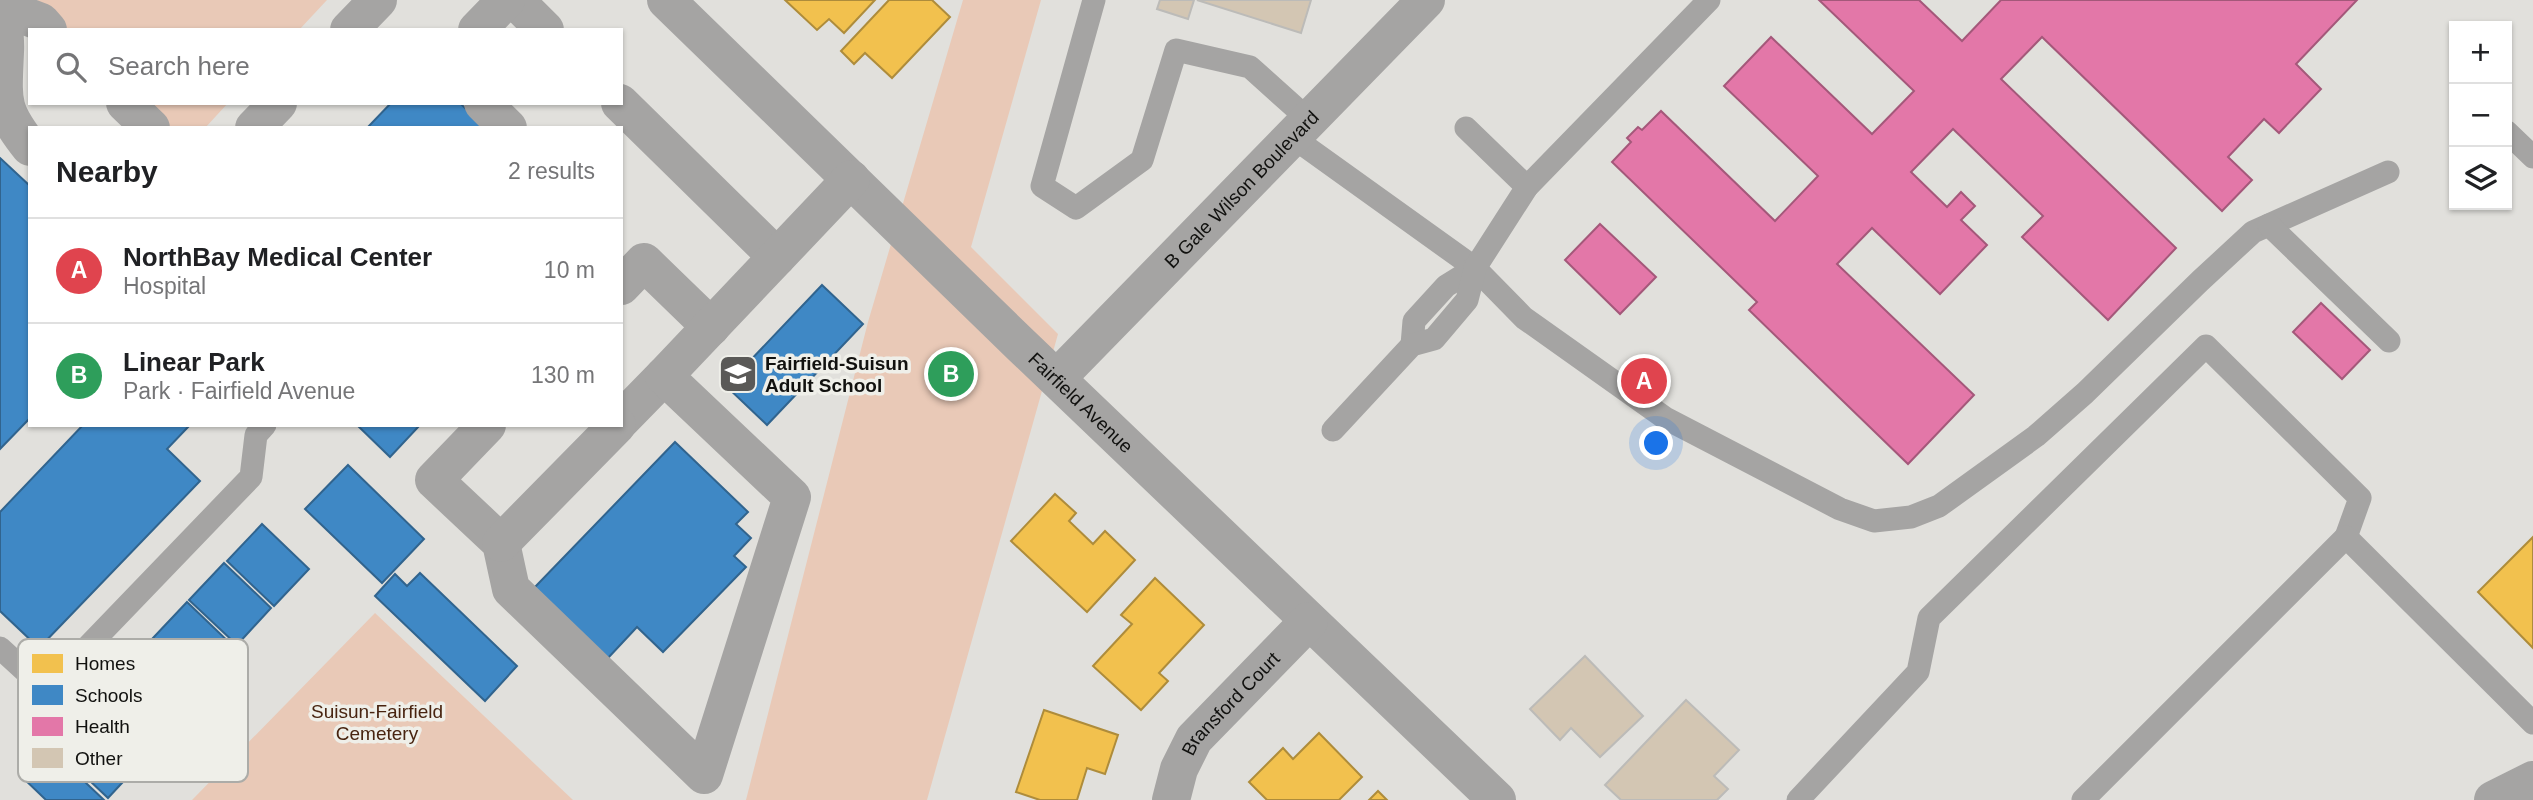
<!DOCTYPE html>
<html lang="en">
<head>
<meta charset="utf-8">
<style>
	body { margin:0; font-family:Helvetica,sans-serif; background:#f6f6f6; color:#202124 }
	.controls { position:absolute; right:21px; top:21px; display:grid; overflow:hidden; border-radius:0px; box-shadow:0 2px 5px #0004 }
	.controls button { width:63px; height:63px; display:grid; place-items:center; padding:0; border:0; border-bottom:2px solid #e0e0e0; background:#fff; color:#202124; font:35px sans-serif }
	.you { position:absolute; left:1657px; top:444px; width:24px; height:24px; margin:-18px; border:5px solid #fff; border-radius:50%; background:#1a73e8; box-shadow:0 0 0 10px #1a73e833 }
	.badge { display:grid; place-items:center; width:46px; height:46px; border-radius:50%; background:#111827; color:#fff; font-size:23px; font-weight:700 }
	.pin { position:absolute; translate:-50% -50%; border:4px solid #fff; box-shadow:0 2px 7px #0006 }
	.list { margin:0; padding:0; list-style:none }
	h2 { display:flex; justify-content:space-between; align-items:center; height:91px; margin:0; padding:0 28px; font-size:30px }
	h2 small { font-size:23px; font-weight:400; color:#757577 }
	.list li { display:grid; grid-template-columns:46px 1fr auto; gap:21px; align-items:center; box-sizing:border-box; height:105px; padding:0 28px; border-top:2px solid #e0e0e0 }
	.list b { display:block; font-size:26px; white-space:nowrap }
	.list p { margin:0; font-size:23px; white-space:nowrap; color:#757577 }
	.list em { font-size:23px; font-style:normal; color:#757577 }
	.icon { flex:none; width:38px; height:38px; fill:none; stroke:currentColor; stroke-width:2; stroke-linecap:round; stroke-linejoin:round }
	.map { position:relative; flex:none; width:2533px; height:800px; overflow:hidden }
	.search { position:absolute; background:#fff; box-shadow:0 2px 5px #0004; left:28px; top:28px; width:595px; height:77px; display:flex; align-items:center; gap:18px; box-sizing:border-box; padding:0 24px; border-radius:0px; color:#757577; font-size:26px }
	.panel { position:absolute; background:#fff; box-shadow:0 2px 5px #0004; left:28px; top:126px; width:595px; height:301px; border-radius:0px }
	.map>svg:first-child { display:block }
	.green { fill:#e9c9b7 }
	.homes { fill:#f2c14e; stroke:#ae8c3b; stroke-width:2 }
	.schools { fill:#3f88c5; stroke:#31648e; stroke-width:2 }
	.health { fill:#e377a8; stroke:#a4587a; stroke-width:2 }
	.building { fill:#d3c6b3; stroke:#bcbbb8; stroke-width:2 }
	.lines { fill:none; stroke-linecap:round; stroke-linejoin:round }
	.service { stroke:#a5a4a3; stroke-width:23 }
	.minor { stroke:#a5a4a3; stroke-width:38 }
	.labels { text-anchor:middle; stroke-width:7; stroke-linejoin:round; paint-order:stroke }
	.street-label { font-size:19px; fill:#11110f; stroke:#efefe9 }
	.poi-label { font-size:19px; font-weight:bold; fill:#11110f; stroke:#efefe9; text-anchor:start }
	.park-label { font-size:19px; fill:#482410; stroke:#efefe9 }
	.key { fill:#efefe9; stroke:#acaca8; stroke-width:2 }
	.key-label { font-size:19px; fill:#11110f }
</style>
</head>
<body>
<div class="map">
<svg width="2533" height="800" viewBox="0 0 2533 800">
	<rect width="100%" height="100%" fill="#e1e0dc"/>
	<g class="green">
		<path d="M37 0H327L299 30H69Z"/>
		<path d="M963 0H1041L971 247 1058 334 927 800H746L868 322Z"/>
		<path d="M146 103H228L205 128H171Z"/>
		<path d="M375 613 573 800H192Z"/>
	</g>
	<g class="homes">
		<path d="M785 0H875L844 33 829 19 817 30Z"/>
		<path d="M889 0H932L950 17 892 78 865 53 854 64 841 51Z"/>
		<path d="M1055 494 1076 513 1069 521 1093 544 1105 531 1135 560 1087 612 1011 541Z"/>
		<path d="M2533 537V648L2478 592Z"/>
		<path d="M1155 578 1204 625 1159 673 1168 681 1141 710 1093 666 1132 624 1121 615Z"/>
		<path d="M1044 710 1118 735 1105 774 1087 768 1077 800H1040L1016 792Z"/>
		<path d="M1319 733 1362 777 1339 800H1267L1249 782 1283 748 1293 759Z"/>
		<path d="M1378 791 1387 800H1369Z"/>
	</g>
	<g class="schools">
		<path d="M391 103H460L485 128H367Z"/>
		<path d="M0 158 30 186V418L0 449Z"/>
		<path d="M822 285 863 324 767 425 726 386Z"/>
		<path d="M83 425H190L167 449 200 481 39 648 0 611V512Z"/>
		<path d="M357 425H420L390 457Z"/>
		<path d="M675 442 748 512 736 524 751 538 734 556 746 567 663 652 637 627 608 658 534 588Z"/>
		<path d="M348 465 424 539 382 583 305 509Z"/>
		<path d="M262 524 309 569 274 606 227 561Z"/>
		<path d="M224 563 271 608 237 645 189 600Z"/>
		<path d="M420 573 517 666 485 701 375 596 395 574 407 586Z"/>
		<path d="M187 602 234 647 199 684 152 639Z"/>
		<path d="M78 715 135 769 108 798 51 744Z"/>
		<path d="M48 747 104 800H46L20 775Z"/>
	</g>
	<g class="health">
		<path d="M1819 0H1919L1962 41 2001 0H2357L2296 64 2321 89 2279 133 2264 119 2228 157 2252 180 2222 211 2042 37 2001 79 2176 248 2108 320 2022 237 2043 216 1953 129 1911 172 1947 207 1961 192 1975 206 1961 220 1987 245 1940 294 1872 228 1837 264 1974 395 1908 464 1749 310 1757 302 1612 162 1631 142 1627 138 1638 127 1642 130 1661 111 1775 221 1818 176 1724 86 1771 37 1872 134 1914 91Z"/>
		<path d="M1600 224 1656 277 1620 314 1565 260Z"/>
		<path d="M2321 303 2370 350 2342 379 2293 332Z"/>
	</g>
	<g class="building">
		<path d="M1160 0H1194L1188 19 1157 9Z"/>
		<path d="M1197 0H1311L1301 33Z"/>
		<path d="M1585 656 1643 716 1600 757 1571 728 1560 740 1530 709Z"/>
		<path d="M1686 700 1739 750 1714 776 1728 789 1717 800H1621L1605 785Z"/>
	</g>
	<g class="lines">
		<g class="service">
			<path d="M1094 0 1042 186 1076 208 1142 160 1176 50 1250 67 1308 119"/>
			<path d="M1466 128 1527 187"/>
			<path d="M2507 132 2533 157"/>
			<path d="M1291 136 1475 268 1524 318 1665 418 1840 509 1874 521 1911 517 1939 506 2036 436 2085 393 2200 281 2253 232 2388 172"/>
			<path d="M2269 225 2389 341"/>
			<path d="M1412 345 1414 321 1446 286 1475 268"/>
			<path d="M1333 430 1412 345 1434 339 1467 300 1475 268 1527 187 1709 0"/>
			<path d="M0 648 46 690 251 477 256 435 265 425"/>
			<path d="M1798 800 1918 672 1929 618 2206 346 2360 498 2346 537"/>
			<path d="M2083 800 2346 537 2533 723"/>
		</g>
		<g class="minor">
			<path d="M515 0 545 30"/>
			<path id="s1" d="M666 0 1022 346 1497 800"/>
			<path d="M349 30 378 0"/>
			<path d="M477 30 506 0"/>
			<path d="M125 103 151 128"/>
			<path d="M483 103 508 128"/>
			<path d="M620 103 777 257"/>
			<path d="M254 128 278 103"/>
			<path d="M30 147C0 109 3 101 5 52 6 37 3 22 2 7L41 22 48 30"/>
			<path d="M621 286 644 262 711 327"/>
			<path id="s2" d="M1057 378 1426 0"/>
			<path d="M621 420 664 376"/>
			<path d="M487 425 434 480 501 543 511 589 704 775 792 497 664 376 851 179"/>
			<path d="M501 543 617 425"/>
			<path id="s3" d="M1171 800 1179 769 1194 739 1309 621"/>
			<path d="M2493 800 2533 780"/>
		</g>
	</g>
	<defs>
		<g id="school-square" transform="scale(2.0125)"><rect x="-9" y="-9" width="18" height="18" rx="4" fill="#5a5957" stroke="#efefe9"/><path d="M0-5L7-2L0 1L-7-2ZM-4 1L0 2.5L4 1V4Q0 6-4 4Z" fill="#fff"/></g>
	</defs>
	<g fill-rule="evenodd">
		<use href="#school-square" x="738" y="374"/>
	</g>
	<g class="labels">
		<g class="street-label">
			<text dy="7" stroke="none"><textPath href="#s2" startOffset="264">B Gale Wilson Boulevard</textPath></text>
			<text dy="7" stroke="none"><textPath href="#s1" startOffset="578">Fairfield Avenue</textPath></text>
			<text dy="7" stroke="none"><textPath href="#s3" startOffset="116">Bransford Court</textPath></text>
		</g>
		<g class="poi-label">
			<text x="765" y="370">Fairfield-Suisun<tspan x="765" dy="22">Adult School</tspan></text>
		</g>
		<g class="park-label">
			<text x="377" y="718">Suisun-Fairfield<tspan x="377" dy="22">Cemetery</tspan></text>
		</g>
	</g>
	<rect x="18" y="639" width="230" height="143" rx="10" class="key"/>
	<rect x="32" y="654" width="31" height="19" fill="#f2c14e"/>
	<rect x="32" y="685" width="31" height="20" fill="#3f88c5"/>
	<rect x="32" y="717" width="31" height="19" fill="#e377a8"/>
	<rect x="32" y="748" width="31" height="20" fill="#d3c6b3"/>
	<g class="key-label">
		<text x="75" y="670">Homes</text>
		<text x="75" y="702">Schools</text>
		<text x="75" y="733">Health</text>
		<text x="75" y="765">Other</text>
	</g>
</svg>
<div class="controls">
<button>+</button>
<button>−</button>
<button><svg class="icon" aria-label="layers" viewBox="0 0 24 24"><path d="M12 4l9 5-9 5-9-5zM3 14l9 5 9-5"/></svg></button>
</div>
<div class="you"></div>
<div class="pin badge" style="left:1644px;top:381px;background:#e0444e">A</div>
<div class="pin badge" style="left:951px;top:374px;background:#2e9e5b">B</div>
<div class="search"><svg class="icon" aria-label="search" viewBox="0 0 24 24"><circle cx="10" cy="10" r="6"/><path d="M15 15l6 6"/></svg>Search here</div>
<section class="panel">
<h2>Nearby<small>2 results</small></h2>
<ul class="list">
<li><span class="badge" style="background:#e0444e">A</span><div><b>NorthBay Medical Center</b><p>Hospital</p></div><em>10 m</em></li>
<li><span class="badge" style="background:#2e9e5b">B</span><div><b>Linear Park</b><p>Park · Fairfield Avenue</p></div><em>130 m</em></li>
</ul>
</section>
</div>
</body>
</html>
